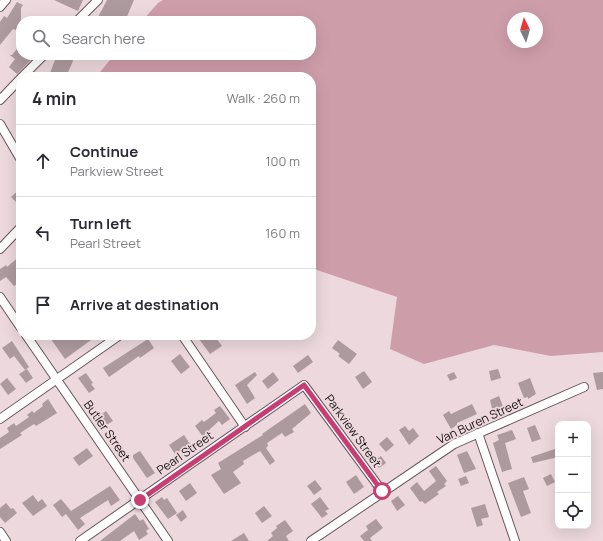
<!DOCTYPE html>
<html lang="en">
<head>
<meta charset="utf-8">
<style>
	body { margin:0; font-family:Manrope,sans-serif; background:#f2f2f3; color:#2b2b33 }
	.controls { position:absolute; right:12px; bottom:12px; display:grid; overflow:hidden; border-radius:8px; box-shadow:0 4px 16px #0002 }
	.controls button { width:36px; height:36px; display:grid; place-items:center; padding:0; border:0; border-bottom:1px solid #e1e1e2; background:#fff; color:#2b2b33; font:20px sans-serif }
	.compass { position:absolute; left:507px; top:12px; width:36px; height:36px; border-radius:50%; background:#fff; box-shadow:0 4px 16px #0002; rotate:355deg }
	.stop { position:absolute; width:12px; height:12px; margin:-9px; border:3px solid #c83e74; border-radius:50%; background:#fff }
	.stop.end { background:#c83e74; border-color:#fff; box-shadow:0 1px 4px #0008 }
	.list { margin:0; padding:0; list-style:none }
	h2 { display:flex; justify-content:space-between; align-items:center; height:52px; margin:0; padding:0 16px; font-size:17px }
	h2 small { font-size:13px; font-weight:400; color:#7c7c81 }
	.list li { display:grid; grid-template-columns:26px 1fr auto; gap:12px; align-items:center; box-sizing:border-box; height:72px; padding:0 16px; border-top:1px solid #e1e1e2 }
	.list b { display:block; font-size:15px; white-space:nowrap }
	.list p { margin:0; font-size:13px; white-space:nowrap; color:#7c7c81 }
	.list em { font-size:13px; font-style:normal; color:#7c7c81 }
	.icon { flex:none; width:22px; height:22px; fill:none; stroke:currentColor; stroke-width:2; stroke-linecap:round; stroke-linejoin:round }
	.map { position:relative; flex:none; width:603px; height:541px; overflow:hidden }
	.search { position:absolute; background:#fff; box-shadow:0 4px 16px #0002; left:16px; top:16px; width:300px; height:44px; display:flex; align-items:center; gap:10px; box-sizing:border-box; padding:0 14px; border-radius:16px; color:#7c7c81; font-size:15px }
	.panel { position:absolute; background:#fff; box-shadow:0 4px 16px #0002; left:16px; top:72px; width:300px; height:268px; border-radius:16px }
	.map>svg:first-child { display:block }
	.green { fill:#ce9daa; fill-rule:evenodd }
	.building { fill:#ad9a9f }
	.lines { fill:none; stroke-linecap:round; stroke-linejoin:round }
	.minor-casing { stroke:#67575b; stroke-width:10 }
	.minor { stroke:#fff; stroke-width:8 }
	.route { stroke:#c83e74; stroke-width:5 }
	.labels { text-anchor:middle; stroke-width:3.5; stroke-linejoin:round; paint-order:stroke }
	.street-label { font-size:12px; fill:#1c1517; stroke:#ecd8dd }
</style>
</head>
<body>
<div class="map">
<svg width="603" height="541" viewBox="0 0 603 541">
	<rect width="100%" height="100%" fill="#ecd8dd"/>
	<path class="green" d="M163 0H603V352L551 356 494 345 424 364 390 349 397 297 311 268V77H96L114 55H311V21H142L158 3ZM513 18H537V42H513Z"/>
	<g class="building">
		<path d="M54 0H83L78 11Z"/>
		<path d="M107 0H134L125 21H96Z"/>
		<path d="M17 2 23 5 21 8V32L13 29 0 45V22L4 16 7 18Z"/>
		<path d="M17 49 21 52V55H26L32 59 17 74 9 67 15 59 10 55H12Z"/>
		<path d="M57 55H72L71 58 73 61 66 77H58L50 73Z"/>
		<path d="M21 188V207L11 197Z"/>
		<path d="M21 255V269L16 273 21 282 14 286 6 277 0 281V269L6 265 7 267Z"/>
		<path d="M48 335H88L91 340 65 359Z"/>
		<path d="M196 335H214L222 346 210 354Z"/>
		<path d="M148 339 154 348 140 358 139 356 109 377 103 368Z"/>
		<path d="M338 340 357 354 349 364 338 356 340 354 332 348Z"/>
		<path d="M12 341 29 367 25 370 14 356 10 359 2 348Z"/>
		<path d="M180 354 190 367 181 374 171 361Z"/>
		<path d="M308 355 313 362 298 373 293 366Z"/>
		<path d="M27 369 33 378 26 383 19 374Z"/>
		<path d="M498 369 501 378 491 381 489 371Z"/>
		<path d="M364 371 372 382 363 389 355 377Z"/>
		<path d="M255 372 257 375 247 385 255 398 247 404 235 385Z"/>
		<path d="M273 372 279 380 268 389 262 381Z"/>
		<path d="M454 372 457 378 450 381 447 375Z"/>
		<path d="M603 372V389L597 390 593 373Z"/>
		<path d="M86 373 93 383 91 384 95 389 89 393 78 378Z"/>
		<path d="M7 378 16 389 8 395 0 384Z"/>
		<path d="M530 378 536 394 528 399V397L524 398 518 383Z"/>
		<path d="M499 396 504 409 493 413 490 400Z"/>
		<path d="M48 399 57 413 36 426 34 424 20 433 22 435 0 449V438L9 432 7 428 14 423 16 426 29 417 27 415 32 411 34 413 43 406 42 404Z"/>
		<path d="M305 404 311 413 292 429 294 432 285 437 282 433 267 443 268 446 266 448 275 461 270 465 260 451 243 461 244 464 233 472 241 483 224 494 211 475 221 469 218 463 263 435 262 434Z"/>
		<path d="M472 404 477 414 457 423V425L451 429 443 415 449 411 451 414Z"/>
		<path d="M220 406 230 419 222 425 219 421 209 430 210 433 204 438 195 426 202 420 204 422 216 413 214 410Z"/>
		<path d="M106 411 113 421 103 427 97 418Z"/>
		<path d="M535 425 541 439 532 442 527 428Z"/>
		<path d="M405 426 409 431 413 428 419 436 409 445 399 430Z"/>
		<path d="M512 430 516 439 505 443 512 469 502 472 493 443 499 440 497 435Z"/>
		<path d="M184 435 190 444 175 454 169 445Z"/>
		<path d="M387 437 394 445 386 452 379 444Z"/>
		<path d="M87 448 93 456 79 466 73 458Z"/>
		<path d="M558 448V457L533 463 531 457Z"/>
		<path d="M140 451 155 473 147 478 133 458V455Z"/>
		<path d="M467 451 476 469 464 473 457 455Z"/>
		<path d="M381 456 386 463 379 468 374 461Z"/>
		<path d="M436 466 447 481 444 484 446 486 437 492 439 494 425 504 422 501 420 502 410 488 417 482 424 491 436 481 429 471Z"/>
		<path d="M551 474 555 482 547 486 543 478Z"/>
		<path d="M356 475 364 487 354 494 346 482Z"/>
		<path d="M466 476 469 483 461 486 458 479Z"/>
		<path d="M524 477 529 489 523 491 531 513 521 517 508 483Z"/>
		<path d="M315 480 322 489 314 495 307 486Z"/>
		<path d="M190 483 197 493 186 501 179 491Z"/>
		<path d="M110 486 120 500 111 506 108 500 80 518 85 524 78 530 66 514 62 517 53 505 61 499 71 511Z"/>
		<path d="M33 495 38 502 42 499 47 506 33 516 22 503Z"/>
		<path d="M398 496 405 505 397 511 391 501Z"/>
		<path d="M162 497 164 500 167 498 177 513 168 519 155 502Z"/>
		<path d="M320 497 329 509 325 511 328 514 322 518 311 504Z"/>
		<path d="M6 503 11 509 13 508 17 513 5 523 0 517V508Z"/>
		<path d="M485 504 489 517 481 519 483 525 477 527 471 508Z"/>
		<path d="M264 506 272 516 262 523 255 513Z"/>
		<path d="M183 510 187 517 181 522 176 515Z"/>
		<path d="M135 514 140 521 143 519 149 529 146 531 148 534 139 540 134 531 120 541H100Z"/>
		<path d="M376 519 383 528 370 538 372 541H364L360 536 368 530 366 526Z"/>
		<path d="M285 520 293 531 286 536 289 541H267L273 536 271 533 277 528 276 526Z"/>
		<path d="M244 533 249 541H231Z"/>
	</g>
	<g class="lines">
		<g class="minor-casing">
			<g id="minor">
				<path d="M0 7 6 0"/>
				<path d="M77 21 98 0"/>
				<path d="M22 77 44 55"/>
				<path d="M0 100 21 78"/>
				<path d="M0 124 21 160"/>
				<path d="M0 249 21 227"/>
				<path d="M0 297 21 328"/>
				<path d="M26 335 168 541"/>
				<path d="M182 335 245 427"/>
				<path d="M0 419 120 335"/>
				<path d="M478 433 515 541"/>
				<path d="M0 532 6 541"/>
				<path d="M80 541 304 385 382 491"/>
				<path d="M311 541 454 444 584 387"/>
			</g>
		</g>
		<use href="#minor" class="minor"/>
	</g>
	<g class="lines">
		<path class="route" d="M140 500 304 385 382 491"/>
	</g>
	<g class="labels">
		<g class="street-label">
			<text transform="translate(480 421) rotate(-25)" y="4">Van Buren Street</text>
			<text transform="translate(107 431) rotate(55)" y="4">Butler Street</text>
			<text transform="translate(353 431) rotate(54)" y="4">Parkview Street</text>
			<text transform="translate(185 453) rotate(-35)" y="4">Pearl Street</text>
		</g>
	</g>
</svg>
<div class="controls">
<button>+</button>
<button>−</button>
<button><svg class="icon" aria-label="locate" viewBox="0 0 24 24"><circle cx="12" cy="12" r="6"/><path d="M12 2v4M12 18v4M2 12h4M18 12h4"/></svg></button>
</div>
<svg class="compass" viewBox="-18 -18 36 36"><path d="M0-13l5 13h-10z" fill="#e53935"/><path d="M0 13l5-13h-10z" fill="#7c7c81"/></svg>
<div class="stop" style="left:382px;top:491px"></div>
<div class="stop end" style="left:140px;top:500px"></div>
<div class="search"><svg class="icon" aria-label="search" viewBox="0 0 24 24"><circle cx="10" cy="10" r="6"/><path d="M15 15l6 6"/></svg>Search here</div>
<section class="panel">
<h2>4 min<small>Walk · 260 m</small></h2>
<ul class="list">
<li><svg class="icon" aria-label="ahead" viewBox="0 0 24 24"><path d="M12 20V5M6 11l6-6 6 6"/></svg><div><b>Continue</b><p>Parkview Street</p></div><em>100 m</em></li>
<li><svg class="icon" aria-label="left" viewBox="0 0 24 24"><path d="M17 20v-9H6M10 6l-5 5 5 5"/></svg><div><b>Turn left</b><p>Pearl Street</p></div><em>160 m</em></li>
<li><svg class="icon" aria-label="arrive" viewBox="0 0 24 24"><path d="M6 21V4h12l-3 4 3 4H6"/></svg><div><b>Arrive at destination</b></div></li>
</ul>
</section>
</div>
</body>
</html>
